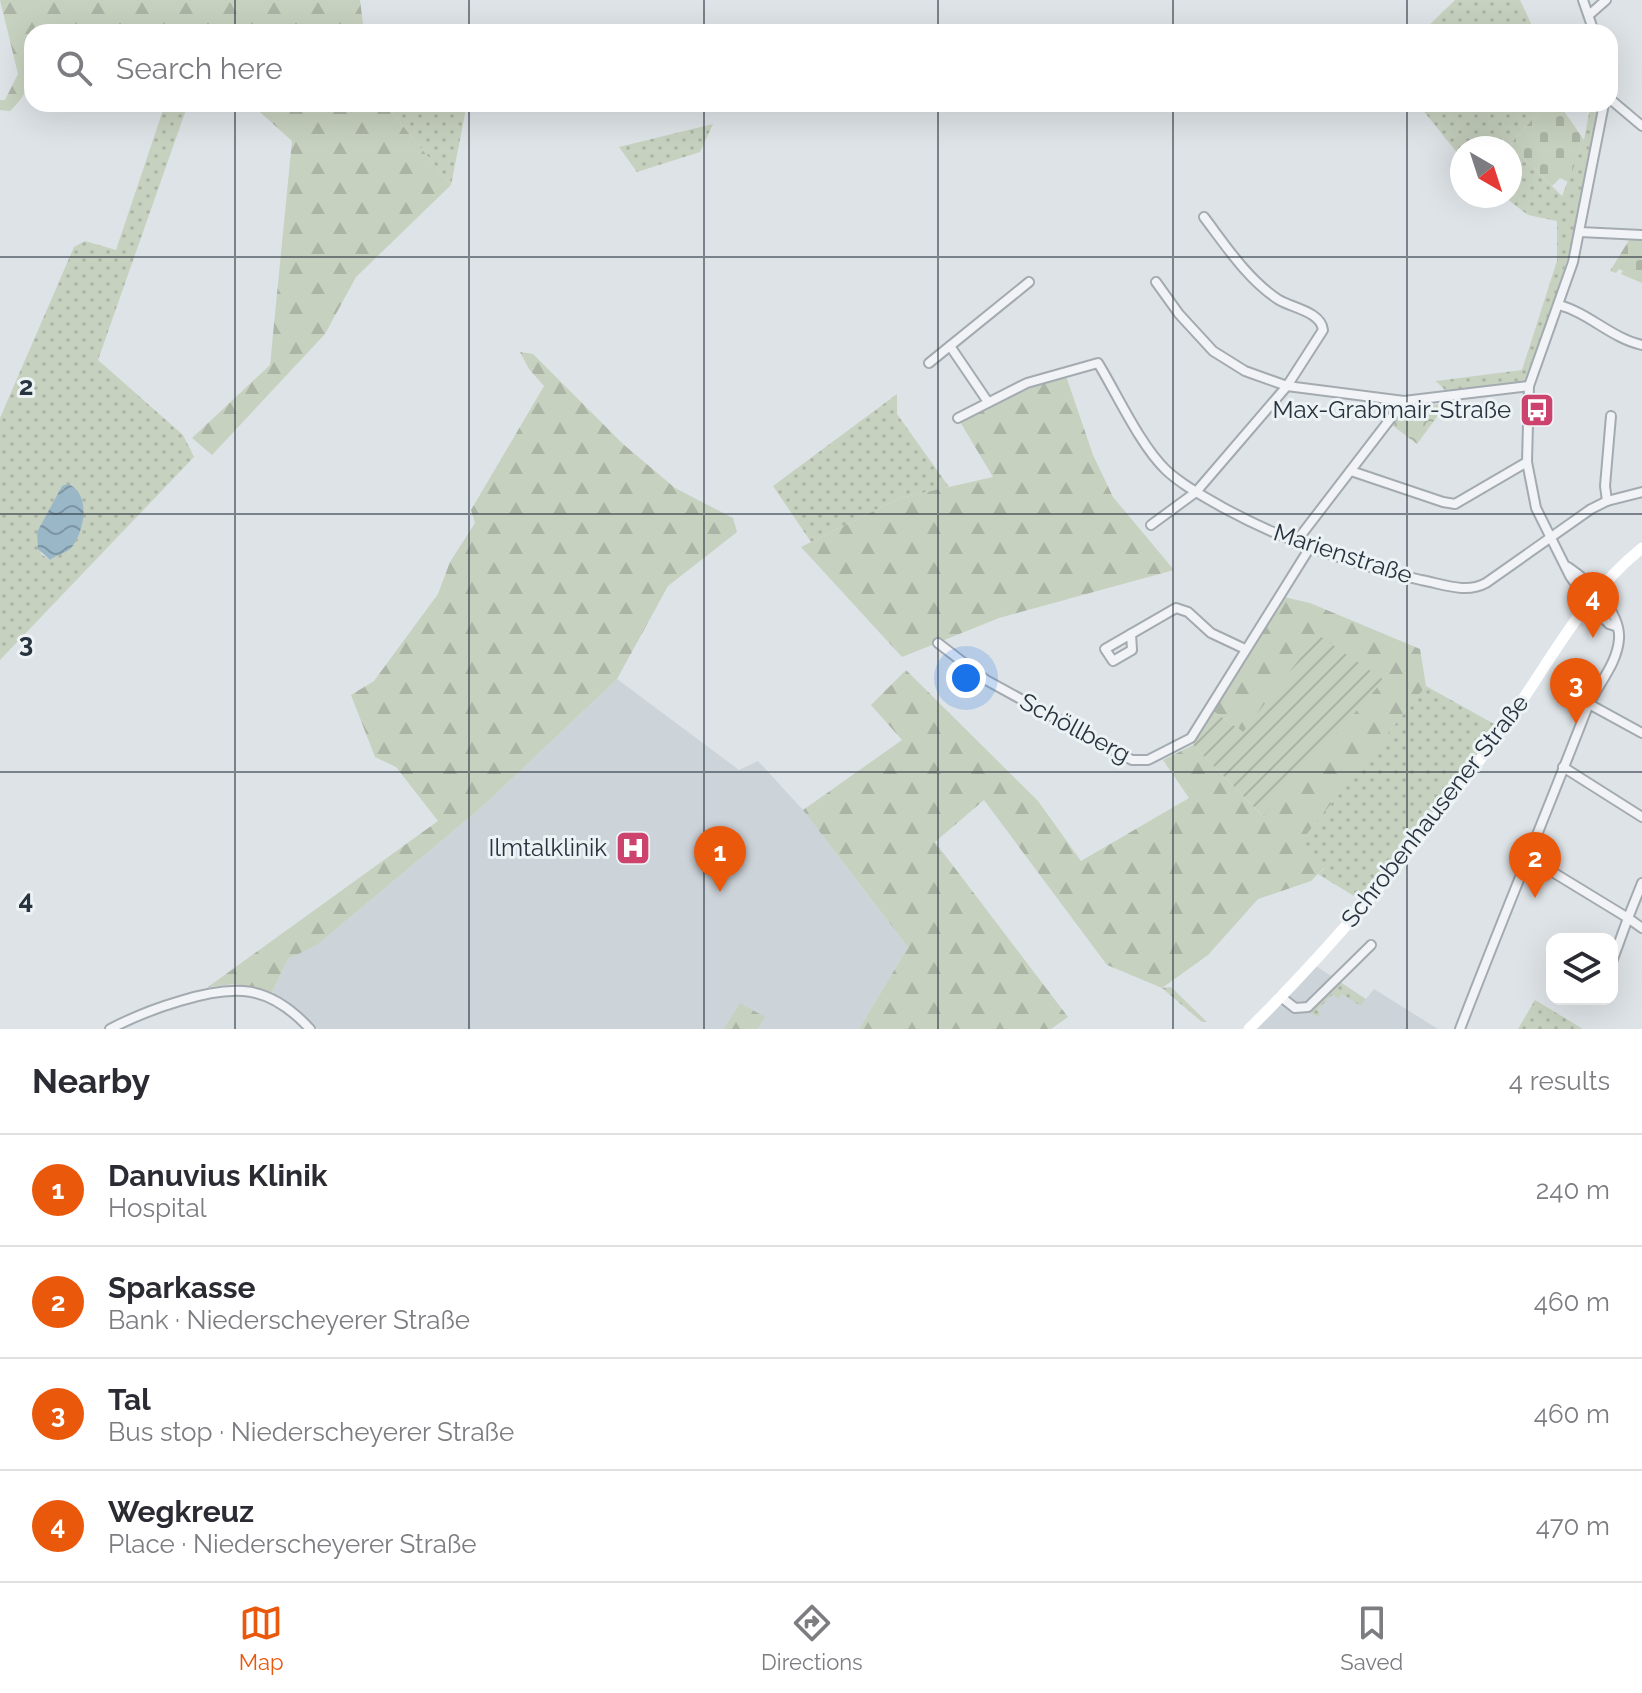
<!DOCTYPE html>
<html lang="en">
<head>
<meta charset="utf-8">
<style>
	body { margin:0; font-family:Raleway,sans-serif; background:#f7f7f7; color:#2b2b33 }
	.controls { position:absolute; right:24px; bottom:24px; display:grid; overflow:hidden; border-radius:16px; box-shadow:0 8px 32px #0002 }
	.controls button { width:72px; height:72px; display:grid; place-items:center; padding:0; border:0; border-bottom:2px solid #e1e1e2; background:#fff; color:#2b2b33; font:40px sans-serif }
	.compass { position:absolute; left:1450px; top:136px; width:72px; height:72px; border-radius:50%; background:#fff; box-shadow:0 8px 32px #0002; rotate:141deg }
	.you { position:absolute; left:966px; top:678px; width:28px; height:28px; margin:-20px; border:6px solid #fff; border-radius:50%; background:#1a73e8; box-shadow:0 0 0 12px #1a73e833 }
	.badge { display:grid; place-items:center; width:52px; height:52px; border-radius:50%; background:#ea580c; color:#fff; font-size:26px; font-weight:700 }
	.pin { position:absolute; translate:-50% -66px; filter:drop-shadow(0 2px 4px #0008) }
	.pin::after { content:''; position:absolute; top:42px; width:28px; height:24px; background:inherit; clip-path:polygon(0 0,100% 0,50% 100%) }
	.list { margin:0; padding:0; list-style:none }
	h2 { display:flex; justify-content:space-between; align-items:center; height:104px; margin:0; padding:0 32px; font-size:34px }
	h2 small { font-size:26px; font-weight:400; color:#7c7c81 }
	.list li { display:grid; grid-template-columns:52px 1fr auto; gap:24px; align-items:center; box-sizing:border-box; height:112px; padding:0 32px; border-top:2px solid #e1e1e2 }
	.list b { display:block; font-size:30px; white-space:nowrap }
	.list p { margin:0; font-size:26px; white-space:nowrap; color:#7c7c81 }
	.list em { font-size:26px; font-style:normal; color:#7c7c81 }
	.icon { flex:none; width:44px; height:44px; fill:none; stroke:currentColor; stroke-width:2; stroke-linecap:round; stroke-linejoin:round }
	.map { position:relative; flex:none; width:1642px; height:1029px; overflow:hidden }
	.search { position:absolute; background:#fff; box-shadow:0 8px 32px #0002; left:24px; right:24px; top:24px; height:88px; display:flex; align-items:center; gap:20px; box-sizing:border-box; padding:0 28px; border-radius:24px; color:#7c7c81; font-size:30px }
	.sheet { height:552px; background:#fff }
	nav { display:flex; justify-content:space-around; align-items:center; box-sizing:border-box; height:112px; border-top:2px solid #e1e1e2; background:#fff; font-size:22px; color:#7c7c81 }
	nav a { display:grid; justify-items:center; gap:4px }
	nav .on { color:#ea580c }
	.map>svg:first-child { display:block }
	.built { fill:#ccd3d9 }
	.grass { fill:url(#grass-dots); fill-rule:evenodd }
	.forest { fill:url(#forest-firs) }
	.cemetery { fill:url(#cemetery-stones) }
	.park { fill:url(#park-crowns) }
	.garden { fill:url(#garden-furrows) }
	.water { fill:url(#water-waves) }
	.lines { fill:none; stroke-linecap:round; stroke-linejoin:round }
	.street-casing { stroke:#a3abb1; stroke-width:12 }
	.street { stroke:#f1f3f6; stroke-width:8 }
	.secondary { stroke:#fff; stroke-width:11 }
	.grid { fill:none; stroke:#27333e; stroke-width:2; stroke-opacity:0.55 }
	.labels { text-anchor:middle; stroke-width:6; stroke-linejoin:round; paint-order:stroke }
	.poi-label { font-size:24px; fill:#27333e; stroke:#edf2f5; text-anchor:end }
	.street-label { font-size:24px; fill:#27333e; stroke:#edf2f5 }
	.grid-label { font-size:26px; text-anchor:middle; font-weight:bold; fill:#27333e; stroke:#edf2f5; stroke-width:6; stroke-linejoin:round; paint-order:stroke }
</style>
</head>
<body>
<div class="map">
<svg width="1642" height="1029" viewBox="0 0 1642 1029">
	<defs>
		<pattern id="grass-dots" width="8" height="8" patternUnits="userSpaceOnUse" patternTransform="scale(2)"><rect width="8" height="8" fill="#c7d1bf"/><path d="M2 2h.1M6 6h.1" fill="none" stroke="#abb4a5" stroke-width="1.8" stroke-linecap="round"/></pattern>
		<pattern id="forest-firs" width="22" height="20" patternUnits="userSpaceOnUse" patternTransform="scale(2)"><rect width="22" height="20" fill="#c7d1bf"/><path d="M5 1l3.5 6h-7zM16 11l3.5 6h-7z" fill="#abb4a5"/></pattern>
		<pattern id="cemetery-stones" width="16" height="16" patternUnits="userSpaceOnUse" patternTransform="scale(2)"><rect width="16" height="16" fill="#c7d1bf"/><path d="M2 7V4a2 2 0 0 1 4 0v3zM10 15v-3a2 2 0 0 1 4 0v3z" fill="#abb4a5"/></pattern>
		<pattern id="park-crowns" width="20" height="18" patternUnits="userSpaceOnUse" patternTransform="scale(2)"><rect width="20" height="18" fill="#c7d1bf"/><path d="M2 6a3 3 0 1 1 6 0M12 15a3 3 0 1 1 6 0" fill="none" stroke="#abb4a5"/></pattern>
		<pattern id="garden-furrows" width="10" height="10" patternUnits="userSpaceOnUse" patternTransform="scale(2)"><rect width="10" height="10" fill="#c7d1bf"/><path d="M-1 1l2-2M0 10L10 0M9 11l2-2" fill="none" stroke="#abb4a5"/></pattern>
		<pattern id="water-waves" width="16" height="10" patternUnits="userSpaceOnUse" patternTransform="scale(2)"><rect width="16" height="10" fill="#99b7c7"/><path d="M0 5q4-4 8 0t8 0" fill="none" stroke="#7d95a3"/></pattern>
	</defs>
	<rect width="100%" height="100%" fill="#dee3e7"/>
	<g class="built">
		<path d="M617 679 739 770 758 761 803 810 908 947 859 1029H317L289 1002 272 992 288 959 317 945 484 805Z"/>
		<path d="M1313 964 1366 999 1374 989 1438 1029H1249Z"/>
	</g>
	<g class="grass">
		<path d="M1455 0H1520L1535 32H1422Z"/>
		<path d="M165 104H188L98 360 183 435 194 457 0 660V418L74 247 85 241 116 250ZM62 486 83 513 74 542 50 560 41 554 37 533Z"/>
		<path d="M385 104H467L451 185Z"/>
		<path d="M1418 104H1546L1510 145 1562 196 1584 140 1590 108 1598 109 1599 115 1569 254 1528 382 1500 387 1445 390 1436 381 1522 370 1557 261V221L1528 215 1503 196H1510V148H1462V159Z"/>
		<path d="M713 124 700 152 637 172 619 147Z"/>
		<path d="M897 394V414L949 487 900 498 811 542 773 486Z"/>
		<path d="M1426 686 1503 729 1367 904 1318 874 1324 869 1296 846Z"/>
		<path d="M1337 980 1365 999 1361 1006 1342 994 1338 999 1333 994 1317 1010 1321 1015 1317 1016 1307 1012Z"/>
		<path d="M1171 987 1207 1022H1202L1162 988Z"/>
		<path d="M1535 1000 1583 1029H1518Z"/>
	</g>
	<g class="forest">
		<path d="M0 0H360L364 32H32C32 67 37 85 10 111L0 110V100H5L18 74Z"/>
		<path d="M251 104H385L451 185 356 277 325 334 212 455 192 438 270 365 292 141Z"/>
		<path d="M520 352 533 354 623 444 675 488 733 518 737 532 668 586 617 679 484 805 317 945 288 959 272 992 235 984 208 987 438 821 396 767 375 757 351 695 374 681 438 594 450 562 475 523 471 510 544 386 529 369Z"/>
		<path d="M1065 373 1093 455 1113 497 1174 570 999 618 902 657 801 547 900 498 993 477 959 420 987 405Z"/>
		<path d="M1284 597 1310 603 1420 649 1426 686 1297 846 1324 868 1311 881 1258 899 1208 955 1162 988 1107 965 984 800 935 842 1068 1017 1051 1029H859L908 947 803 810 902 740 871 705 906 670 1038 801 1081 861 1189 798 1163 760 1193 745 1263 816 1243 732 1213 711Z"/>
		<path d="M740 1003 765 1017 757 1029H724Z"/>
	</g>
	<g class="cemetery">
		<path d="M1546 104H1559L1584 140 1568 182 1560 178 1552 186 1510 145Z"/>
		<path d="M1631 237 1642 238V283L1621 274 1623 271 1619 269 1616 273 1610 271Z"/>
	</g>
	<path class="park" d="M1447 403 1417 444 1392 425 1406 408Z"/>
	<path class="garden" d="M1318 635 1384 680 1263 816 1193 745 1213 711 1243 732Z"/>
	<path class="water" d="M68 484C91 493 85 530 72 547 67 553 56 555 50 560L38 549 37 532 62 486Z"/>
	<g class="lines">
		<g class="street-casing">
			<g id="street">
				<path d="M1583 0 1594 32"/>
				<path d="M1589 15 1606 0"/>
				<path d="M1610 99 1642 126"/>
				<path d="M1604 104 1573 262 1529 386 1527 462 1536 508 1570 576 1588 602 1609 624 1615 626"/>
				<path d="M1580 232 1642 235"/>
				<path d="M1156 282 1179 314 1213 351 1245 371 1287 386 1404 401 1529 386"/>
				<path d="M1559 305C1589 313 1611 338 1642 345"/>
				<path d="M950 346 988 402"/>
				<path d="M929 363 1029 282"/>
				<path d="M958 418 1027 383 1098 363C1117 394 1140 445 1166 470 1182 485 1203 496 1222 507 1286 542 1351 564 1421 580 1443 584 1466 594 1486 583L1591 509 1607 501 1642 492"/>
				<path d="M1351 471 1443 502 1455 504 1527 462"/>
				<path d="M1607 501 1605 486 1611 416"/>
				<path d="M1151 525 1196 492 1287 386 1323 330C1321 312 1293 308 1279 300 1248 280 1226 246 1204 217"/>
				<path d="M1295 543 1404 401"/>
				<path d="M1131 634 1176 608 1188 612 1211 633 1245 649"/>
				<path d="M1131 634 1132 650 1113 661 1105 649Z"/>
				<path d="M938 643 986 680 1132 760H1148L1191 738 1309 549"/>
				<path d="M1589 704 1642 733"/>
				<path d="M1563 767 1642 817"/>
				<path d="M1528 857 1628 918 1612 962"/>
				<path d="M1642 883 1628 918 1642 928"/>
				<path d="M1281 997 1295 1008 1308 1007 1371 945"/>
				<path d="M110 1029C133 1017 156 1008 180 1001 234 984 269 984 310 1029"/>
				<path d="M1460 1029C1501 922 1545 817 1586 711 1595 687 1617 666 1619 639 1621 612 1589 581 1568 567"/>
			</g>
		</g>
		<use href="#street" class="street"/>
		<path class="secondary" d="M1249 1029C1342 937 1424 837 1501 731 1547 668 1580 598 1642 548"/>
	</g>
	<path class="grid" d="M235 0V32M469 0V32M704 0V32M938 0V32M1173 0V32M1407 0V32M235 104V1029M469 104V1029M704 104V1029M938 104V1029M1173 104V1029M1407 104V1029M0 257H1642M0 514H1642M0 772H1642"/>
	<defs>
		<g id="bus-square" transform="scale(1.8)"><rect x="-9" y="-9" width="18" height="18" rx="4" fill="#cc436e" stroke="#edf2f5"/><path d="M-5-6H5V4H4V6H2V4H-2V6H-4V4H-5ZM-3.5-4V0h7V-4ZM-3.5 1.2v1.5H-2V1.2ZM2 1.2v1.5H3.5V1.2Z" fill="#fff"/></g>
		<g id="hospital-square" transform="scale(1.8)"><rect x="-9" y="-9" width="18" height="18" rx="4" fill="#cc436e" stroke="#edf2f5"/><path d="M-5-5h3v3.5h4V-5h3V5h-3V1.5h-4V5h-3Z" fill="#fff"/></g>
	</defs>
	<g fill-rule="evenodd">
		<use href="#bus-square" x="1537" y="410"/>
		<use href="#hospital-square" x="633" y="848"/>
	</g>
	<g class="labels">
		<g class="poi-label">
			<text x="1511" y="418">Max-Grabmair-Straße</text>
			<text x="607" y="856">Ilmtalklinik</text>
		</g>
		<g class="street-label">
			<text transform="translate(1343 554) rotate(18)" y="8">Marienstraße</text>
			<text transform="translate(1075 728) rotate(28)" y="8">Schöllberg</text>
			<text transform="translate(1435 811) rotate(-52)" y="8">Schrobenhausener Straße</text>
		</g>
	</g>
	<g class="grid-label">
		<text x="26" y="395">2</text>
		<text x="26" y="652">3</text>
		<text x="26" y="909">4</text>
	</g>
</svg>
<div class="controls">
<button><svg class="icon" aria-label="layers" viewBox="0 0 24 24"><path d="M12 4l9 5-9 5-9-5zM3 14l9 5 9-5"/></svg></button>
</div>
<svg class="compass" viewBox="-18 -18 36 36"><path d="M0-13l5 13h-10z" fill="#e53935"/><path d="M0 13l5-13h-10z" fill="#7c7c81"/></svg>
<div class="you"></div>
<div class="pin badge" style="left:720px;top:892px">1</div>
<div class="pin badge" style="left:1535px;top:898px">2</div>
<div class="pin badge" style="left:1576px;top:724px">3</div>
<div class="pin badge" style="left:1593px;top:638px">4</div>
<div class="search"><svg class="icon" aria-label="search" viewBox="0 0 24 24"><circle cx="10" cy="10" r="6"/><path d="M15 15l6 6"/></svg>Search here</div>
</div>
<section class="sheet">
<h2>Nearby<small>4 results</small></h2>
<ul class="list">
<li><span class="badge">1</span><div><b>Danuvius Klinik</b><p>Hospital</p></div><em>240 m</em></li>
<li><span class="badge">2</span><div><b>Sparkasse</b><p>Bank · Niederscheyerer Straße</p></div><em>460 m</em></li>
<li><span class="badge">3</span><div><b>Tal</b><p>Bus stop · Niederscheyerer Straße</p></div><em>460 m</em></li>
<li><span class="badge">4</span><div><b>Wegkreuz</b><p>Place · Niederscheyerer Straße</p></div><em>470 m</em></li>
</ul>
</section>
<nav>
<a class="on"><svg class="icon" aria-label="map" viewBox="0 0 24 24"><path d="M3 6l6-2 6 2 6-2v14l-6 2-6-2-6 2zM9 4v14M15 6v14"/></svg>Map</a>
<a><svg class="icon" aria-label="directions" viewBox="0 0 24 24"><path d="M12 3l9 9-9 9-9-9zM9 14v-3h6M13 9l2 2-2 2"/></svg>Directions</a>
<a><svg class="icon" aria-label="saved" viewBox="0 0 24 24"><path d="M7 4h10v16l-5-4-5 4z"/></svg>Saved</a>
</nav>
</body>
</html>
